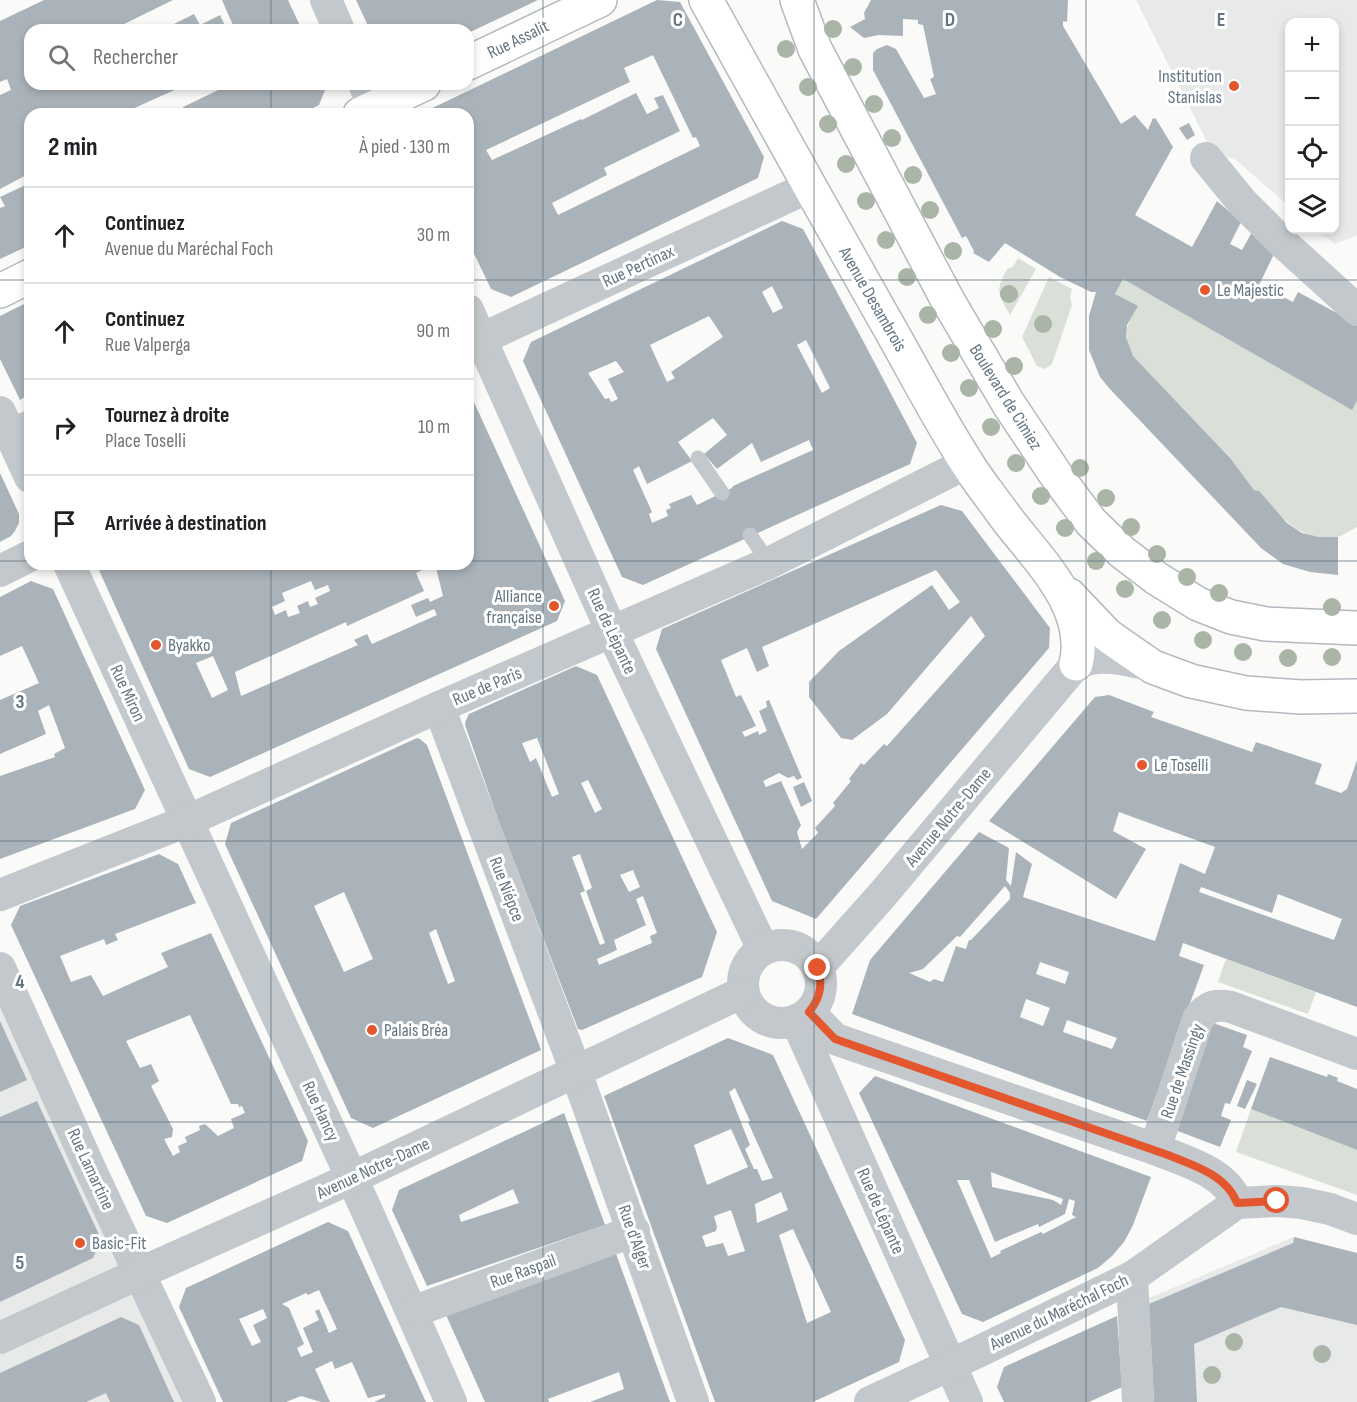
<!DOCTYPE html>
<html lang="fr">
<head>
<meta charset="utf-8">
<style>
	body { margin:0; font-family:"Sofia Sans Condensed",sans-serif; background:#f6f6f6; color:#202124 }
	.controls { position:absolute; right:18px; top:18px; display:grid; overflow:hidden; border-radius:12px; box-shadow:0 3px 9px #0003 }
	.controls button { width:54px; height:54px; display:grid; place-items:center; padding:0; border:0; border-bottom:2px solid #e0e0e0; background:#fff; color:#202124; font:30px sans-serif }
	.stop { position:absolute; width:18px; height:18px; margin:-14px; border:4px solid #e4572e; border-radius:50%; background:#fff }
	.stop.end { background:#e4572e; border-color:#fff; box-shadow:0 2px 6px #0008 }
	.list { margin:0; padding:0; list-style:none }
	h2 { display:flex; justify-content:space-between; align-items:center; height:78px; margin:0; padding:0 24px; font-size:26px }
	h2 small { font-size:20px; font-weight:400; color:#757577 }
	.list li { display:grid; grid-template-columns:39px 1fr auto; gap:18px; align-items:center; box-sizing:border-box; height:96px; padding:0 24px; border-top:2px solid #e0e0e0 }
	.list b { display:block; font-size:22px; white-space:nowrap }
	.list p { margin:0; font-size:20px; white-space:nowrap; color:#757577 }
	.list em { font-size:20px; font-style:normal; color:#757577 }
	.icon { flex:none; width:33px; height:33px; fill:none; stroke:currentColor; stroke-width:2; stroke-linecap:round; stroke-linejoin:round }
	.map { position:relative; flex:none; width:1357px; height:1402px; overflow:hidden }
	.search { position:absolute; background:#fff; box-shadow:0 3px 9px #0003; left:24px; top:24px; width:450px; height:66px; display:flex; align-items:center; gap:15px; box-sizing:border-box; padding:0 21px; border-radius:18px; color:#757577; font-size:22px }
	.panel { position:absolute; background:#fff; box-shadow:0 3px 9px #0003; left:24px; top:108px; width:450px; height:462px; border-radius:18px }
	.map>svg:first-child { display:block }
	.built { fill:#e8e9e9 }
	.green { fill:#dadfd7 }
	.building { fill:#aab3b9; fill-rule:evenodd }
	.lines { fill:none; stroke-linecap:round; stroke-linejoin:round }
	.secondary-casing { stroke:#b3babf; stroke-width:36 }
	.lane { stroke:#c3c8cc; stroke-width:15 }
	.street { stroke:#c3c8cc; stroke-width:32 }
	.secondary { stroke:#fff; stroke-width:33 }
	.tree { fill:#aab4a7 }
	.route { stroke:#e4572e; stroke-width:8 }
	.grid { fill:none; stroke:#657683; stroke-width:1.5; stroke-opacity:0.55 }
	.poi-dot { fill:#e4572e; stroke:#fff; stroke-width:2 }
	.labels { text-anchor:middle; stroke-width:6; stroke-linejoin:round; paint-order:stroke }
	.street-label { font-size:18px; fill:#657683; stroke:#fff }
	.poi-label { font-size:18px; fill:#657683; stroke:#fff; text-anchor:start }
	.grid-label { font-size:20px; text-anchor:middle; font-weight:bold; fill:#657683; stroke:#fff; stroke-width:6; stroke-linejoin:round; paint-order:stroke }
</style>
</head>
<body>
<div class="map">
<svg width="1357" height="1402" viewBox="0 0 1357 1402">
	<rect width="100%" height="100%" fill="#fafaf8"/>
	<g class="built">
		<path d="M1136 0H1357V235L1335 244 1318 230H1334V22H1290L1289 206 1236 160 1211 150Z"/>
		<path d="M0 983 189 1402H0Z"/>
		<path d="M1294 1237 1357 1253V1402H1154L1149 1298Z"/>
	</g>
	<g class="green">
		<path d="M1018 258 1036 269 1010 315C998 294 995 291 1007 269L1013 267Z"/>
		<path d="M1049 277 1072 289 1070 297 1072 305 1052 364 1045 369 1037 366 1022 337Z"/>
		<path d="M1123 279 1352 409 1357 401V527C1351 530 1343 536 1336 537 1300 542 1279 516 1259 491L1254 490 1231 459 1133 356C1122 334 1126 327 1137 306L1115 294Z"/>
		<path d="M1226 959 1316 992 1308 1014 1218 982Z"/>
		<path d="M1251 1109 1357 1150V1195L1236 1152Z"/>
	</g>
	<g class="building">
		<path d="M44 0H173L112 30H30V84H188L121 114H30V157L26 159 30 173 0 189V95L11 90 7 79 0 82V21Z"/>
		<path d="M222 0H288L302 30H235Z"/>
		<path d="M356 0H538L468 33V30H370Z"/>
		<path d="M657 0 680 2 764 157 758 178 511 297 491 289 468 241V114H420ZM653 55 693 138 696 137 700 146 558 215 552 203 607 175 604 168 680 131 663 95 654 98 659 108 647 114 636 93 582 120 581 119 492 160 486 150 630 82 624 68Z"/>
		<path d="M871 0H1068L1067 22 1063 21V26L1121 124 1135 115 1148 130 1153 118 1156 119 1173 147 1135 215 1192 247 1217 201 1241 222 1230 244 1242 250 1252 232 1275 252 1259 285 1293 302 1298 292 1357 324V401L1352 410 1123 279 1115 294 1138 306 1127 325 1126 337 1133 356 1231 459 1254 490 1259 491 1287 523 1302 533 1319 537H1338V575L1310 572 1283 564 1261 548 1109 388 1100 377 1089 350V316L1096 292H1091L1060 277 1005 243 989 262 973 253 974 251 966 236 962 238 873 70V53L877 49 887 45 896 49 924 98 936 94 930 79 934 77 923 25 918 24V20L903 19V36L879 35 864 38 850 27 865 19 864 13Z"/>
		<path d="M194 14 200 25 220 15 227 30H162Z"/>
		<path d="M231 84H327V85L319 105 301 114H174L183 110V107Z"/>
		<path d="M1189 123 1195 135 1187 140 1179 128Z"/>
		<path d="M30 183V245L0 259V208L5 206 0 197Z"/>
		<path d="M782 221 803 229 861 337 917 443 910 464 643 585 622 577 523 361 531 342ZM772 286 783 308 773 313 762 292ZM709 316 723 337 671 372 675 378 667 382 650 345ZM806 340 830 388 822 393 797 345ZM616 361 624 372 608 379 618 399 611 402 609 398 605 399 588 373ZM713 418 727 435 704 454 717 469 752 443 761 462 809 440 813 450 733 486 732 488 697 505 691 495 669 504 671 508 666 510 668 516 652 523 649 514 652 512 633 470 639 466 647 484 692 461 678 442Z"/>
		<path d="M30 301V407L25 397 20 400 0 359V316Z"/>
		<path d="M468 389 565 601 557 621 210 777 189 769 98 568 99 564H435L416 573 424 591 347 626 346 622 235 672 241 696 358 645 354 640 367 634 372 644 437 615 434 609 416 617 411 605 428 598 430 602 443 596 435 564H468V507L472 505 468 499ZM311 581 315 590 328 585 330 591 315 598 318 604 310 607 308 601 297 606 300 613 288 617 286 610 275 615 272 607 285 601 282 593ZM213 656 228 690 212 698 196 663Z"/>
		<path d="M0 473 19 514V523L15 531 11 536 0 542Z"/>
		<path d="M941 505 962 511 1050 628 1049 648 816 919 772 901 656 649 662 629ZM936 570 960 602 949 610 932 585 839 651 809 682V697L841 738 852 740 887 714 971 616 985 636 887 746 884 744 864 765 861 763 849 779 851 781 833 803 835 806 815 828 818 833 802 849 797 832 801 825 781 781 766 787 763 781 779 773 788 778 794 776 797 780 802 778 769 700 766 701 767 707 759 711 767 731 759 735 758 731 745 737 742 732 756 726 741 695 736 697 721 660 747 648 757 672 769 666 762 647Z"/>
		<path d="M31 581 53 589 145 790 135 809 0 859V776L55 757 54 754 65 748 49 705 38 711 46 734 0 754V700L39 683 22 646 0 656V597Z"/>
		<path d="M576 666 597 675 717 932 702 977 582 1030 578 1029 499 822 465 725 466 720 469 714ZM537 738 559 794 552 797 536 758 530 762 522 743ZM588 780 602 809 595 813 581 783ZM580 854 592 888 586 891 605 943 600 945 580 893 585 891 572 857ZM633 870 640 887 629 892 620 875ZM643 896 657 933 650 936 652 943 599 965 597 959 617 950 614 940 646 925 636 899Z"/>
		<path d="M1109 695 1154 712 1151 717 1252 752 1256 742 1322 764 1315 784 1341 793 1347 789 1357 760V1007L1183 943 1179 956 1204 965 1147 1121 852 1014 870 960 979 832 1009 848 1006 880 1011 886 1016 852 1032 864 1023 897 1155 941 1180 863 1205 874 1215 847 1119 812 1113 831 1146 849 1116 899 989 821 1095 697ZM1005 886 1010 893V899L971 940H969L966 949 956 946 943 982 934 979 930 982 909 973 923 969 957 936 960 937ZM1201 887 1272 913 1278 894 1342 919 1334 940 1199 892ZM1040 962 1069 972 1065 984 1036 974ZM1026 999 1050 1008 1043 1026 1020 1017ZM1067 1020 1117 1038 1112 1049 1063 1032Z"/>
		<path d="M417 738 420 739 427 745 541 1050 373 1128 351 1118 225 844 231 823ZM344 892 373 959 344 972 314 906ZM436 929 455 981 448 984 429 933Z"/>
		<path d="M804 782 812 801 801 807 793 787Z"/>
		<path d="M159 854 178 864 196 903 115 934 118 940 106 945 104 939 60 956 71 982 91 975 103 996 168 967 161 953 211 933 308 1141 302 1161 167 1223 146 1216 11 925 20 906ZM190 1015 231 1104H238L239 1107 242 1106 245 1113 231 1119 234 1128 218 1136 205 1124 199 1126 200 1130 185 1137 187 1142 178 1146 180 1152 173 1156 164 1139 172 1137 173 1129 151 1086 159 1081 151 1064 140 1068 126 1041Z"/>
		<path d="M0 1021 27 1080 0 1092Z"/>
		<path d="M1213 1023 1247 1035 1243 1047 1252 1051 1230 1104 1225 1103 1221 1116 1231 1120 1220 1147 1175 1130Z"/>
		<path d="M728 1038 773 1055 905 1340 899 1362 813 1402H715L604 1096ZM735 1088 750 1121 748 1122 773 1178 762 1181 757 1169H754L745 1149 750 1145 729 1092ZM731 1129 748 1167 707 1185 694 1145ZM781 1192 788 1210 757 1223 755 1204ZM731 1210 745 1251 728 1256 723 1243 706 1247 702 1236 716 1231 717 1227 714 1216ZM793 1229 831 1312 807 1323 779 1235Z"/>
		<path d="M1270 1057 1327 1077 1328 1074 1338 1078 1337 1081 1357 1089V1150L1251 1109Z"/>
		<path d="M875 1076 1151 1177 1133 1225 1124 1242 1112 1256 1098 1268 983 1322 962 1314 859 1093ZM991 1172 1063 1199 1061 1205 1053 1200 992 1187ZM957 1180H969L995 1242 1038 1224 1039 1227 1065 1214 1069 1199 1075 1201 1072 1215 1076 1217 1043 1234 1041 1232 1000 1251 1001 1253 991 1258Z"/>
		<path d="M1247 1080 1257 1084 1245 1109 1237 1106Z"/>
		<path d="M37 1101 101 1239 93 1258 0 1302V1117Z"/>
		<path d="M564 1113 605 1225 427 1286 392 1210 399 1190ZM513 1189 519 1203 461 1222 459 1215Z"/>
		<path d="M328 1222 348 1231 426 1402H374L385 1397V1394L368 1398 352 1362 335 1369 332 1361 315 1369 330 1402H321L301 1396 286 1402H223L179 1307 186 1288ZM319 1290 337 1329 329 1333 319 1309 315 1311 319 1320 303 1328 313 1352 301 1357 297 1348 304 1344 289 1308 282 1304 306 1293 308 1295ZM263 1309 267 1318 253 1325 261 1342 252 1346 239 1319Z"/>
		<path d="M1294 1237 1357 1253V1325L1281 1307 1194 1344 1197 1402H1154L1149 1304 1293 1243Z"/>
		<path d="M615 1251 670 1402H590L624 1389 619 1372 548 1399 549 1402H485L446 1315Z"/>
		<path d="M1117 1316 1122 1387 1089 1402H1004L997 1387 1004 1367Z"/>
		<path d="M121 1317 139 1325 174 1402H110L106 1393 86 1402H0V1373Z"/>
	</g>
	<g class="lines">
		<g class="secondary-casing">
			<g id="secondary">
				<path d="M706 0C764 105 822 209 881 313 910 363 936 415 967 463 978 481 992 498 1004 515 1035 557 1090 606 1076 664"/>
				<path d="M797 0 815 49 947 299 1008 403 1056 475 1091 522 1122 552 1156 578 1198 604 1231 617 1266 624 1357 628"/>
				<path d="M468 63 600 0"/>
				<path d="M360 114 424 84"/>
				<path d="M0 291 30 276"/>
				<path d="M1069 595 1107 635 1121 645 1153 667 1191 681 1246 693 1301 697 1357 696"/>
			</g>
		</g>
		<g class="lane">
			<path d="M7 427 30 417"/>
			<path d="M698 458 722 493"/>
			<path d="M750 535 769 563"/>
		</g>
		<g class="street">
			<path d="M326 0 339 30"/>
			<path d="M364 84 377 114"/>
			<path d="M1206 158 1242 202 1283 243 1357 310"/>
			<path d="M468 310 612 632 763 949"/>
			<path d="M468 345 809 187"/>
			<path d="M0 412 30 477"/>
			<path d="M69 564 367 1211 451 1402"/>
			<path d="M0 571 30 556"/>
			<path d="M439 707 576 1072 693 1402"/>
			<path d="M0 895 187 821 439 707 769 563 967 463"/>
			<circle cx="782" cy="984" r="39"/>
			<path d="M818 967 883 894 1076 664C1099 652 1128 660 1152 666"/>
			<path d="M0 968 93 1175 200 1402"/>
			<path d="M809 1012 835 1039 1155 1149C1183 1161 1226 1171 1237 1203"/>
			<path d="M796 1020 967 1402"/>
			<path d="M1155 1149 1198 1019C1207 1006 1215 1004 1231 1007L1357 1054"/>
			<path d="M1132 1277 1138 1402"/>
			<path d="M412 1312 634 1231"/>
			<path d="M0 1338 140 1273 352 1178 743 992"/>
			<path d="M870 1402 980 1351 1132 1277 1237 1203 1277 1201 1302 1203 1330 1209 1357 1219"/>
		</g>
		<use href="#secondary" class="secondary"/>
	</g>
	<g class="tree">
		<circle cx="833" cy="29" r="9"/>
		<circle cx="786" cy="49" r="9"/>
		<circle cx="853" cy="67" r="9"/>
		<circle cx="808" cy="87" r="9"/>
		<circle cx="874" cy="104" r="9"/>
		<circle cx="828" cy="124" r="9"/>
		<circle cx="892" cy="138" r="9"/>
		<circle cx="846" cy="164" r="9"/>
		<circle cx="913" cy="175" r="9"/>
		<circle cx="866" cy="201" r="9"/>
		<circle cx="930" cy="210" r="9"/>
		<circle cx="886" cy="240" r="9"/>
		<circle cx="953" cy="251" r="9"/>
		<circle cx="907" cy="277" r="9"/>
		<circle cx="1009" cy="294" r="9"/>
		<circle cx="928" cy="315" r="9"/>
		<circle cx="1043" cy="324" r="9"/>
		<circle cx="993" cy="329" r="9"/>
		<circle cx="951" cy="353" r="9"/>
		<circle cx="1014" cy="366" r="9"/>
		<circle cx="969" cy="388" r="9"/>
		<circle cx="991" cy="427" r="9"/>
		<circle cx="1016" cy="463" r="9"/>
		<circle cx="1080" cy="468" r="9"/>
		<circle cx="1041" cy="496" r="9"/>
		<circle cx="1106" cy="498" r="9"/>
		<circle cx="1131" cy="527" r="9"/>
		<circle cx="1065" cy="528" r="9"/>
		<circle cx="1157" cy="554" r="9"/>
		<circle cx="1096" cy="561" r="9"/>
		<circle cx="1187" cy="577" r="9"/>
		<circle cx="1125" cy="589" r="9"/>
		<circle cx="1219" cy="593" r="9"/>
		<circle cx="1332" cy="607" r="9"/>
		<circle cx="1162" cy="620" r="9"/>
		<circle cx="1203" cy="640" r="9"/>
		<circle cx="1243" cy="652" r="9"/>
		<circle cx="1332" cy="657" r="9"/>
		<circle cx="1288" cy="658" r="9"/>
		<circle cx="1234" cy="1342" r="9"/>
		<circle cx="1322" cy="1354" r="9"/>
		<circle cx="1212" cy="1375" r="9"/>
	</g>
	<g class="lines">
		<path class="route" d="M818 968C823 985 820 998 809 1012L835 1039 1168 1155C1193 1165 1227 1175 1237 1203L1277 1201"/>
	</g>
	<path class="grid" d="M271 0V30M543 0V1402M814 0V1402M1086 0V1402M271 84V114M0 280H30M468 280H1357M0 561H30M468 561H1357M271 564V1402M0 841H1357M0 1122H1357"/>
	<g class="poi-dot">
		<circle cx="1234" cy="86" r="6"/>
		<circle cx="1205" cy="290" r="6"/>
		<circle cx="554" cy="606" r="6"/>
		<circle cx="156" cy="645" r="6"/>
		<circle cx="1142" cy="765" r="6"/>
		<circle cx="372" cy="1030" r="6"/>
		<circle cx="80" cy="1243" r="6"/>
	</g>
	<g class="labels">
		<g class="street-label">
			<text transform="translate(518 39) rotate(-26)" y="6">Rue Assalit</text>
			<text transform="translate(638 266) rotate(-25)" y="6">Rue Pertinax</text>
			<text transform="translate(873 299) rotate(60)" y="6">Avenue Desambrois</text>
			<text transform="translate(1006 397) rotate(58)" y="6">Boulevard de Cimiez</text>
			<text transform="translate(612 631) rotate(65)" y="6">Rue de Lépante</text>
			<text transform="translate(487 686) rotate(-23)" y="6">Rue de Paris</text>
			<text transform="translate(128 693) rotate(65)" y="6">Rue Miron</text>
			<text transform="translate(948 817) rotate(-50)" y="6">Avenue Notre-Dame</text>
			<text transform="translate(507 889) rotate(69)" y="6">Rue Niépce</text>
			<text transform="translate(1182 1071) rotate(-71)" y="6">Rue de Massingy</text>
			<text transform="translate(321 1111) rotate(65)" y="6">Rue Hancy</text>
			<text transform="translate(373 1168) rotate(-25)" y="6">Avenue Notre-Dame</text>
			<text transform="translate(91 1169) rotate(65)" y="6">Rue Lamartine</text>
			<text transform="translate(881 1211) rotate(66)" y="6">Rue de Lépante</text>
			<text transform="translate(635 1237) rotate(70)" y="6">Rue d'Alger</text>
			<text transform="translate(523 1271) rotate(-20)" y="6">Rue Raspail</text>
			<text transform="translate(1059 1312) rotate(-26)" y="6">Avenue du Maréchal Foch</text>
		</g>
		<g class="poi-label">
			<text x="1222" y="82" text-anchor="end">Institution<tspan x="1222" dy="21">Stanislas</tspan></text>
			<text x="1217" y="296">Le Majestic</text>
			<text x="542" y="602" text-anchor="end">Alliance<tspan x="542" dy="21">française</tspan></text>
			<text x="168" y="651">Byakko</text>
			<text x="1154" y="771">Le Toselli</text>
			<text x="384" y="1036">Palais Bréa</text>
			<text x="92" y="1249">Basic-Fit</text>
		</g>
	</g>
	<g class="grid-label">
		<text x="678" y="26">C</text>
		<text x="950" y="26">D</text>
		<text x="1221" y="26">E</text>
		<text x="20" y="708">3</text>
		<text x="20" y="988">4</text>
		<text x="20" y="1269">5</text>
	</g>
</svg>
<div class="controls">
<button>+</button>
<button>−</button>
<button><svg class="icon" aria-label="locate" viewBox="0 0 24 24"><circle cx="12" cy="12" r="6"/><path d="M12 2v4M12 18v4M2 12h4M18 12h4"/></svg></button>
<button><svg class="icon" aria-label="layers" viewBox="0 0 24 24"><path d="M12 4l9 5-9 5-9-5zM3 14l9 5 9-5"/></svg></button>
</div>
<div class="stop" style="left:1277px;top:1201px"></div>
<div class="stop end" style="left:818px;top:968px"></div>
<div class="search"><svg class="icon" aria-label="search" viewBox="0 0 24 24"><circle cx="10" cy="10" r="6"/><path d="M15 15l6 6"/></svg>Rechercher</div>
<section class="panel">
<h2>2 min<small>À pied · 130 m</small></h2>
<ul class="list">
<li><svg class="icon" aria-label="ahead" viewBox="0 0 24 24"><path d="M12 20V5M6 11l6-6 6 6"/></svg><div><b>Continuez</b><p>Avenue du Maréchal Foch</p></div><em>30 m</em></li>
<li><svg class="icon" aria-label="ahead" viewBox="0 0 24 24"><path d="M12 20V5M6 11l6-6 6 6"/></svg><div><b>Continuez</b><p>Rue Valperga</p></div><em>90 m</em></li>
<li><svg class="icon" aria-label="right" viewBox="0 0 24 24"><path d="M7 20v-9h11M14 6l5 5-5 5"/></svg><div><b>Tournez à droite</b><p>Place Toselli</p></div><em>10 m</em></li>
<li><svg class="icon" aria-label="arrive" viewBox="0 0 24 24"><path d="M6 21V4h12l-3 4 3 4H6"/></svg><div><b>Arrivée à destination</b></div></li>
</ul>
</section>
</div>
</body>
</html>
